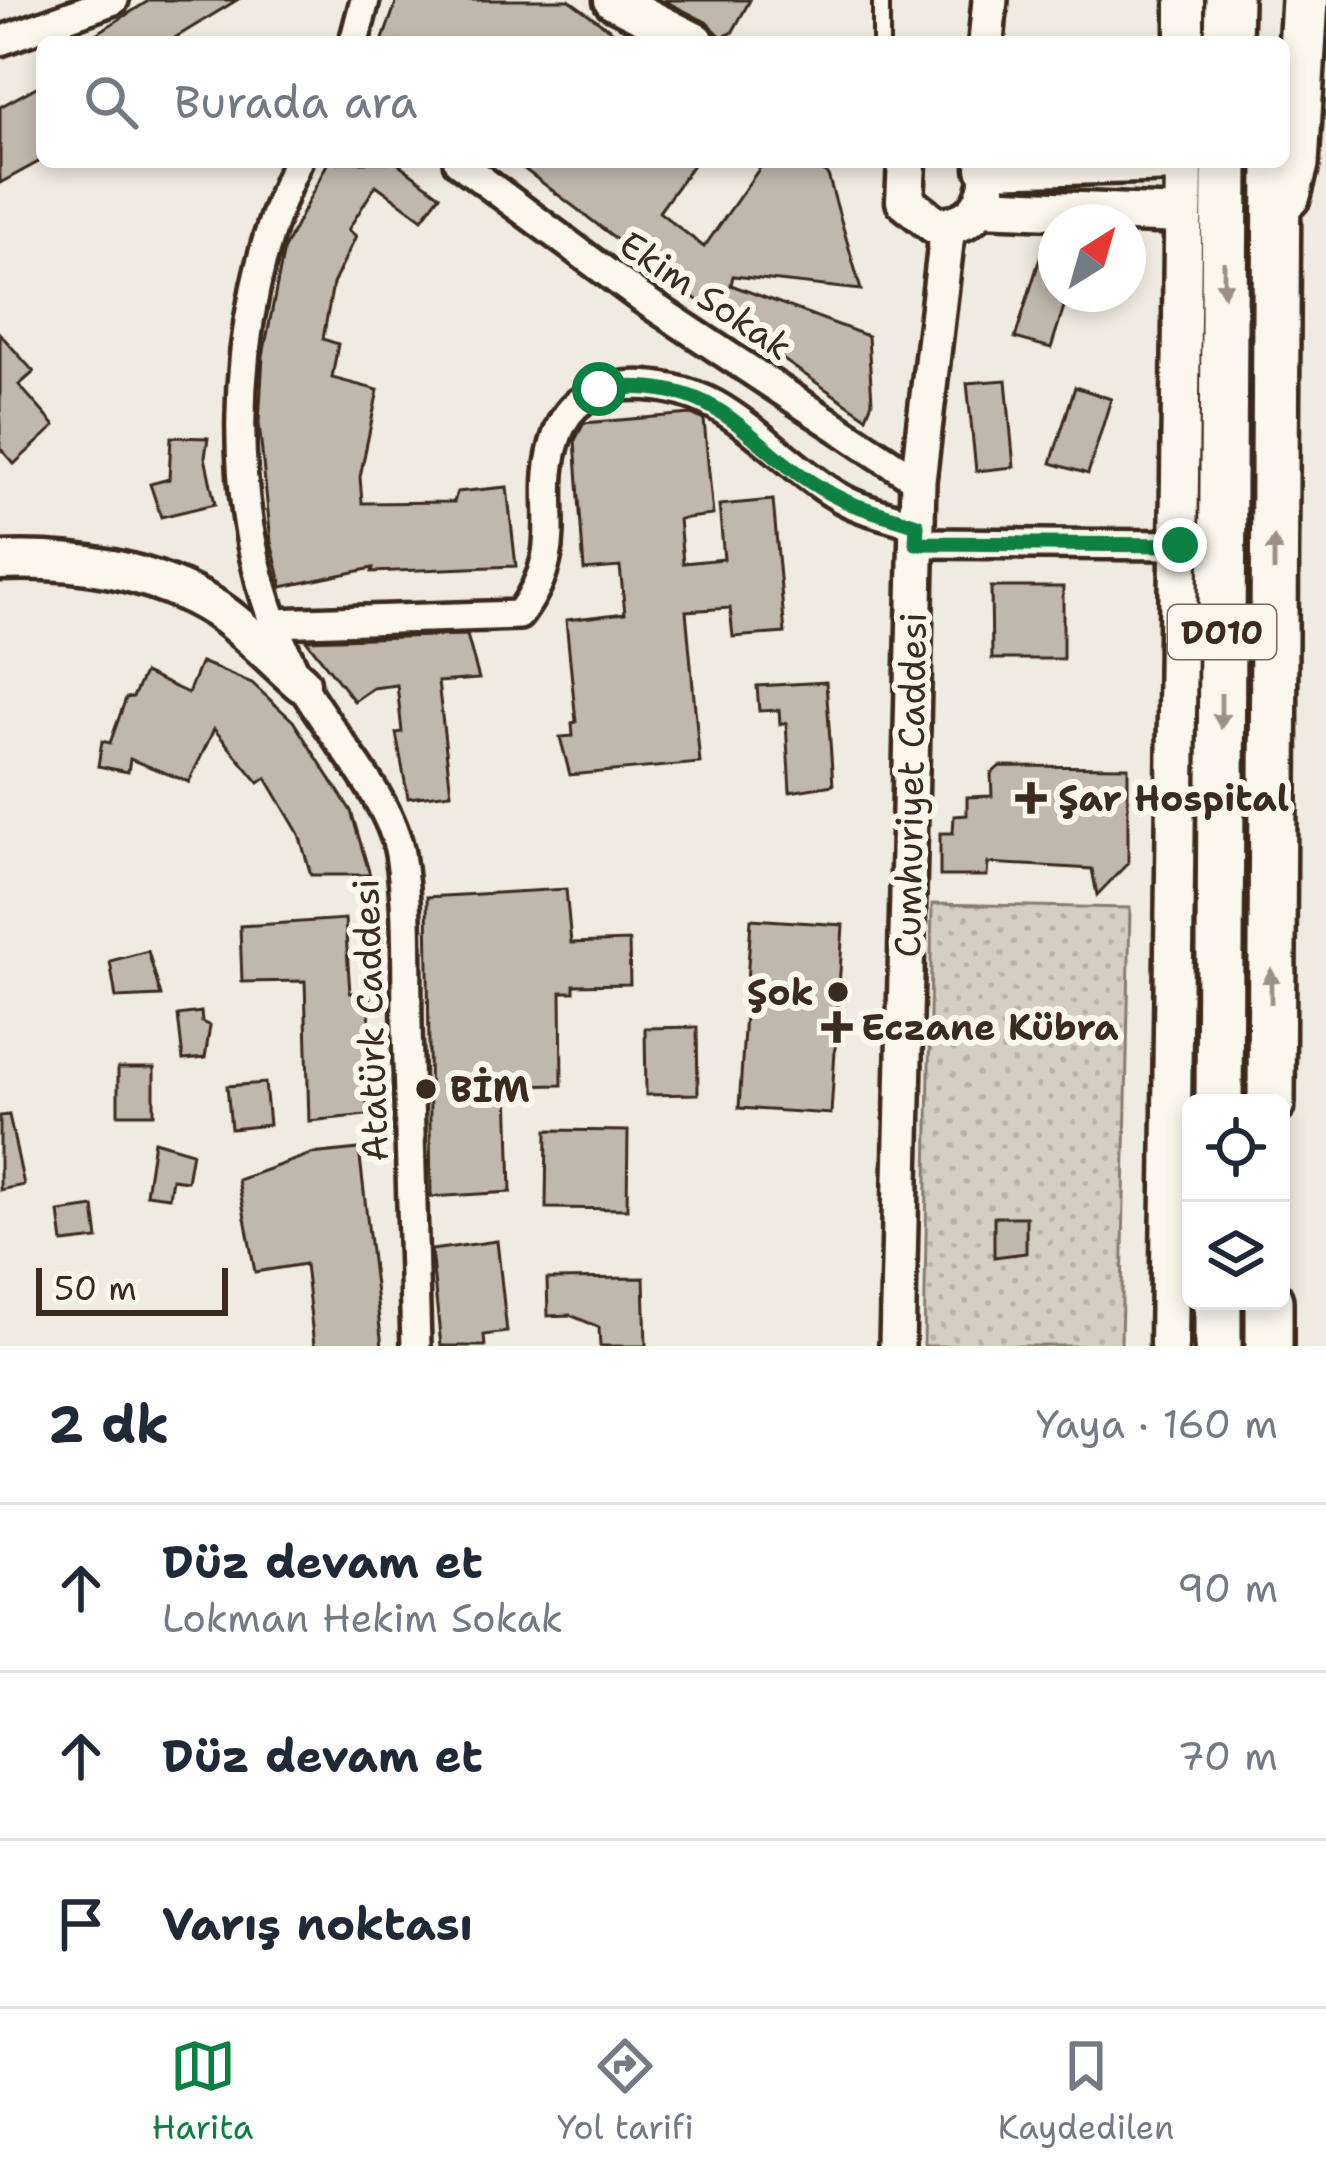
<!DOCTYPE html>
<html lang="tr">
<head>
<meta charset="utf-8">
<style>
	body { margin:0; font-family:"Shantell Sans",sans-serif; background:#f6f6f7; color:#1f2937 }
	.controls { position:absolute; right:36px; bottom:36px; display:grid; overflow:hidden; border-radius:18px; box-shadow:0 6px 18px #0003 }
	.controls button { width:108px; height:108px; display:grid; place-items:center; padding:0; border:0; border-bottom:3px solid #e0e1e3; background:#fff; color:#1f2937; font:60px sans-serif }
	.compass { position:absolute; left:1038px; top:204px; width:108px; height:108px; border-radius:50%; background:#fff; box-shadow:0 6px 18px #0003; rotate:37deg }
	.scale { position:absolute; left:36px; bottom:30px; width:192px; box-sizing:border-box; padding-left:12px; border:6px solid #3b2a1e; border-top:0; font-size:33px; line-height:42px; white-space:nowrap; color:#3b2a1e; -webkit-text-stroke:9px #fbf7ec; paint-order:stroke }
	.stop { position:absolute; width:36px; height:36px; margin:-27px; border:9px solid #0b8043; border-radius:50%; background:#fff }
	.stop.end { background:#0b8043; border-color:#fff; box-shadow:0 3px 12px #0008 }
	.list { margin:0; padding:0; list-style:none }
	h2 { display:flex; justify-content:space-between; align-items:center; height:156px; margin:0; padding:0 48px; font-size:51px }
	h2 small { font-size:39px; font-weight:400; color:#747a83 }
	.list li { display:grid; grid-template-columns:78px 1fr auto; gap:36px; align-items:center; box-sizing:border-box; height:168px; padding:0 48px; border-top:3px solid #e0e1e3 }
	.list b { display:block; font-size:45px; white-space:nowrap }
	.list p { margin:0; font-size:39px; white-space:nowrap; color:#747a83 }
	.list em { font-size:39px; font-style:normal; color:#747a83 }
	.icon { flex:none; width:66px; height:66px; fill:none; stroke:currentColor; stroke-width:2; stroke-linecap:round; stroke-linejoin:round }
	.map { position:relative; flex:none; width:1326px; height:1346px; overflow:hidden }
	.search { position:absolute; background:#fff; box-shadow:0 6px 18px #0003; left:36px; right:36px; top:36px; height:132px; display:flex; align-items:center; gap:30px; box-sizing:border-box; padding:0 42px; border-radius:18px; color:#747a83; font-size:45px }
	.sheet { height:660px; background:#fff }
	nav { display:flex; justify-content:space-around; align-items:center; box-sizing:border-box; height:168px; border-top:3px solid #e0e1e3; background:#fff; font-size:33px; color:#747a83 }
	nav a { display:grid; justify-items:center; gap:6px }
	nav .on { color:#0b8043 }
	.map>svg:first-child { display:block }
	.park { fill:url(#park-dots); stroke:#887c70; stroke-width:3 }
	.building { fill:#c0b8ad; stroke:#3b2a1e; stroke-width:3 }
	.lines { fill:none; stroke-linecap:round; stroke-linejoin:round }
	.service-casing { stroke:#3b2a1e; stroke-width:22 }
	.minor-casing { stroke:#3b2a1e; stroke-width:36 }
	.tertiary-casing { stroke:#3b2a1e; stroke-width:42 }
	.secondary-casing { stroke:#3b2a1e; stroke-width:45 }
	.trunk-casing { stroke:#3b2a1e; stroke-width:54 }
	.service { stroke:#fbf7ec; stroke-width:14 }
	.minor { stroke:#fbf7ec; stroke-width:27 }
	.tertiary { stroke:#fbf7ec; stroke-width:33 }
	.secondary { stroke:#fbf7ec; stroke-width:36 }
	.trunk { stroke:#fbf7ec; stroke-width:45 }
	.oneway { fill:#9b9085 }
	.route { stroke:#0b8043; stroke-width:15 }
	.poi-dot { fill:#3b2a1e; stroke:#fbf7ec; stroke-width:4.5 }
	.labels { text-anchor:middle; stroke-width:12; stroke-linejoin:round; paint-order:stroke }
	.shield { fill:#fbf7ec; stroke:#75685c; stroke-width:3 }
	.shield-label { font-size:33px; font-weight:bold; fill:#3b2a1e }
	.street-label { font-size:36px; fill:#3b2a1e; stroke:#fbf7ec }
	.poi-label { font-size:36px; font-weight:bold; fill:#3b2a1e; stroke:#fbf7ec; text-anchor:start }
</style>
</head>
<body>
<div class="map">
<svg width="1326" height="1346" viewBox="0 0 1326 1346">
	<defs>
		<pattern id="park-dots" width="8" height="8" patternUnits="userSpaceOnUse" patternTransform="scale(3)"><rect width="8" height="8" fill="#d5cec3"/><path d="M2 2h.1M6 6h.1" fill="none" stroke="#b8b1a7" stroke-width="1.8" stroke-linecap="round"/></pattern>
	</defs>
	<rect width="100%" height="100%" fill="#f0ebe0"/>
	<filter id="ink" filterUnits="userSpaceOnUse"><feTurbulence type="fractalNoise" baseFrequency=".00833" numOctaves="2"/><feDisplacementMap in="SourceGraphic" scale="24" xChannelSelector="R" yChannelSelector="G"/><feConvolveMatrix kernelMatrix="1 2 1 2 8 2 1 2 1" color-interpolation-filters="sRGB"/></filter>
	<g filter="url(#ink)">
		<path class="park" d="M932 904 1130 908 1121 1346H924Z"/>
		<g class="building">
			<path d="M150 0H237L168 42H83Z"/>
			<path d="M397 0H569L627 42H382Z"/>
			<path d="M663 0H750L732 33 722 37 706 22Z"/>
			<path d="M42 84V160L0 183V107Z"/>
			<path d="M328 162H396L440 195 422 219 376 185 348 230 356 236 333 284 323 339 338 344 332 378 378 390 360 477 362 503 454 502 457 492 507 487 516 566 372 572 373 568 282 587 271 542 259 423 263 356 284 249Z"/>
			<path d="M515 162H695L659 212 704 247 764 162H810L828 175 861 290 733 276 731 285 868 336 872 402 866 417 690 295Z"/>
			<path d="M1048 232H1056V294H1068L1051 348 1015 338Z"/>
			<path d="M0 334 34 372 19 385 55 426 14 464 0 448Z"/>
			<path d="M1006 380 1014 467 976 471 967 383Z"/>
			<path d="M1075 387 1111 399 1088 474 1051 463Z"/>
			<path d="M691 414 704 420 713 515 679 519 683 563 724 559 719 505 773 500 785 633 733 637 730 608 686 611 700 763 570 775 560 737 573 736 572 723 576 722 566 620 625 613 620 567 584 570 575 440 584 423Z"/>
			<path d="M171 437 208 438 205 457 215 504 161 517 150 484 169 479Z"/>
			<path d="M991 587H1063V659H992Z"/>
			<path d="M467 635 479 679 438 682 451 793 408 798 396 733 402 732 397 685 373 688 354 701 306 640Z"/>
			<path d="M201 662 252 683 293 721 351 811 370 875H311L299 834 266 778 259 783 214 729 189 782 130 759 128 772 98 766 102 741 110 743 126 698 133 697 144 673 188 693Z"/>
			<path d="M826 682 833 785 790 792 786 723 780 724 779 710 759 711 757 686Z"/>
			<path d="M1000 766 1128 767V863L1097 895 1092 869 988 863 987 876H940V833H953L954 816 967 815V797L992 796 991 774Z"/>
			<path d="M566 889 571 943 629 941 630 984 574 985V992H561L562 1085 508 1086 511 1192 431 1197 427 897Z"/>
			<path d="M345 919 350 993H370L367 1115 309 1121 305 981 242 982 240 926Z"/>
			<path d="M751 919 843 925 831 1114 739 1108Z"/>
			<path d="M148 951 161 996 116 998 110 961Z"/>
			<path d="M201 1012 202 1022 210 1026 205 1058 183 1060 178 1015Z"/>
			<path d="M697 1027 698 1094 646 1095 645 1028Z"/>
			<rect x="118" y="1068" width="36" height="46"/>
			<path d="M265 1083 269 1125 231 1129 227 1086Z"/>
			<path d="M9 1115 24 1185 0 1190V1116Z"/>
			<path d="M547 1130 628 1131 627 1209 546 1208Z"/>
			<path d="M154 1141 192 1152 187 1181 172 1179 169 1197 146 1194Z"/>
			<path d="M359 1149 382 1346H314L305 1264 255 1272 238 1180 311 1154Z"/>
			<path d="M94 1207 98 1239 63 1243 59 1212Z"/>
			<path d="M994 1217H1026V1253L994 1257Z"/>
			<path d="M497 1241 507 1332 484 1335 485 1346H441L431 1250Z"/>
			<path d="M644 1278 646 1346H600L599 1327 570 1315 548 1316 547 1279Z"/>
		</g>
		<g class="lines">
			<g class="service-casing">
				<path id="service" d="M881 0V42"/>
			</g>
			<g class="minor-casing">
				<g id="minor">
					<path d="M0 41 114 0"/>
					<path d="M354 42 365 0"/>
					<path d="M297 162C225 315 218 530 300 681 327 732 390 796 400 854 409 910 406 970 407 1027 410 1133 413 1240 416 1346"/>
					<path d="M458 162 641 298 918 481"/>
					<path d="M916 543 1180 545"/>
					<path d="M273 623 519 615C573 543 532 503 558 433 580 371 665 378 715 405 759 430 795 471 839 497 862 511 892 516 917 525"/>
				</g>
			</g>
			<g class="tertiary-casing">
				<g id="tertiary">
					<path d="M986 42 990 0"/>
					<path d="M897 1346 918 481 948 226"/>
				</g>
			</g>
			<g class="secondary-casing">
				<g id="secondary">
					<path d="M613 0 696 42"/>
					<path d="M1185 0V42"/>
					<path d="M907 162 905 201 935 225C962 228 981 215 987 188"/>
					<path d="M985 168 1184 163"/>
					<path d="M980 207 1183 215"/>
					<path d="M0 561C73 558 153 569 216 609 246 629 273 659 301 683"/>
					<path d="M1169 1346 1184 162"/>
				</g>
			</g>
			<g class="trunk-casing">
				<g id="trunk">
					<path d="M1228 42 1229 0"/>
					<path d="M1287 195 1295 164 1305 0"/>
					<path d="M1219 1103 1225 162"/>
					<path d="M1271 1103 1277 162"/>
					<path d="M1218 1346V1301"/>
					<path d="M1269 1346V1301"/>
				</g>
			</g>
			<use href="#service" class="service"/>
			<use href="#minor" class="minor"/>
			<use href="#tertiary" class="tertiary"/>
			<use href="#secondary" class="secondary"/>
			<use href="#trunk" class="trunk"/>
		</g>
		<defs><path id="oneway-solid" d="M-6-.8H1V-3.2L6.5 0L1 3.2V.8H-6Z" transform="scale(3)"/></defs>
		<g class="oneway">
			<use href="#oneway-solid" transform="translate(1224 279) rotate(90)"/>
			<use href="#oneway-solid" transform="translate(1274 554) rotate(-90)"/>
			<use href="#oneway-solid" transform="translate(1221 711) rotate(90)"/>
			<use href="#oneway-solid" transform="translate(1271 986) rotate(-90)"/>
		</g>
	</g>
	<g class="lines" filter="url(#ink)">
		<path class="route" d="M599 389C735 374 743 454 845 501 868 511 894 517 917 525L916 543 1180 545"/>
	</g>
	<g class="poi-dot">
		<path d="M1025 780h12v12h12v12h-12v12h-12v-12h-12v-12h12z"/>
		<circle cx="838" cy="992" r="12"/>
		<path d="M831 1009h12v12h12v12h-12v12h-12v-12h-12v-12h12z"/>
		<circle cx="426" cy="1089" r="12"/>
	</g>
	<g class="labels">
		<rect class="shield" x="1168" y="605" width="108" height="54" rx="9"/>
		<g class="shield-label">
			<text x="1222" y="644">D010</text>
		</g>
		<g class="street-label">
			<text transform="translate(706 295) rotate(34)" y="13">Ekim Sokak</text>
			<text transform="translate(910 785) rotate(-89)" y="13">Cumhuriyet Caddesi</text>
			<text transform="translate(370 1020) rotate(-92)" y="13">Atatürk Caddesi</text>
		</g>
		<g class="poi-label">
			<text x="1058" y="811">Şar Hospital</text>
			<text x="814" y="1005" text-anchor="end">Şok</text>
			<text x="861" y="1040">Eczane Kübra</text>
			<text x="450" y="1102">BİM</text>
		</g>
	</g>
</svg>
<div class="controls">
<button><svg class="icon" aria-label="locate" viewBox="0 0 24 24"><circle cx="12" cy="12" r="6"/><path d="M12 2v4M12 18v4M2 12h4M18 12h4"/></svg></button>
<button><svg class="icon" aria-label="layers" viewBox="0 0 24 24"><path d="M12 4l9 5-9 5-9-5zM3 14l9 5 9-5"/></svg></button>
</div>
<svg class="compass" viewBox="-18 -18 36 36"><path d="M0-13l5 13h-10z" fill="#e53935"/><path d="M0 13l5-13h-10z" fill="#747a83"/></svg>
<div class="scale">50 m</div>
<div class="stop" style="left:599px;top:389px"></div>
<div class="stop end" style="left:1180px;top:545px"></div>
<div class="search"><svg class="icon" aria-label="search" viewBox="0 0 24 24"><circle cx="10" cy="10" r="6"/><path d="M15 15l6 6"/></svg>Burada ara</div>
</div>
<section class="sheet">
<h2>2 dk<small>Yaya · 160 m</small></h2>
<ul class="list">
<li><svg class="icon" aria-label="ahead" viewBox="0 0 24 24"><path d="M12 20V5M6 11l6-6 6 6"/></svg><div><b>Düz devam et</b><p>Lokman Hekim Sokak</p></div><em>90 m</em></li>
<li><svg class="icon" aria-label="ahead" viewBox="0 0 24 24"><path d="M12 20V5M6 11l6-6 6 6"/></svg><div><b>Düz devam et</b></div><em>70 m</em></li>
<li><svg class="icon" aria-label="arrive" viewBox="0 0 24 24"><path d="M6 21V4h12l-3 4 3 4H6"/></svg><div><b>Varış noktası</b></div></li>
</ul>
</section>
<nav>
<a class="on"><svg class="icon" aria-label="map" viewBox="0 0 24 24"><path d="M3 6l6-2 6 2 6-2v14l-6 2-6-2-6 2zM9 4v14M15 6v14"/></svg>Harita</a>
<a><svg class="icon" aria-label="directions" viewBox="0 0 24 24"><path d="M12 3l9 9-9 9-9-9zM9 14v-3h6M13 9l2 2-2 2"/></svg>Yol tarifi</a>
<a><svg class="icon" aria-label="saved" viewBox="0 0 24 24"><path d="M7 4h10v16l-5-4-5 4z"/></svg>Kaydedilen</a>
</nav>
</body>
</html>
